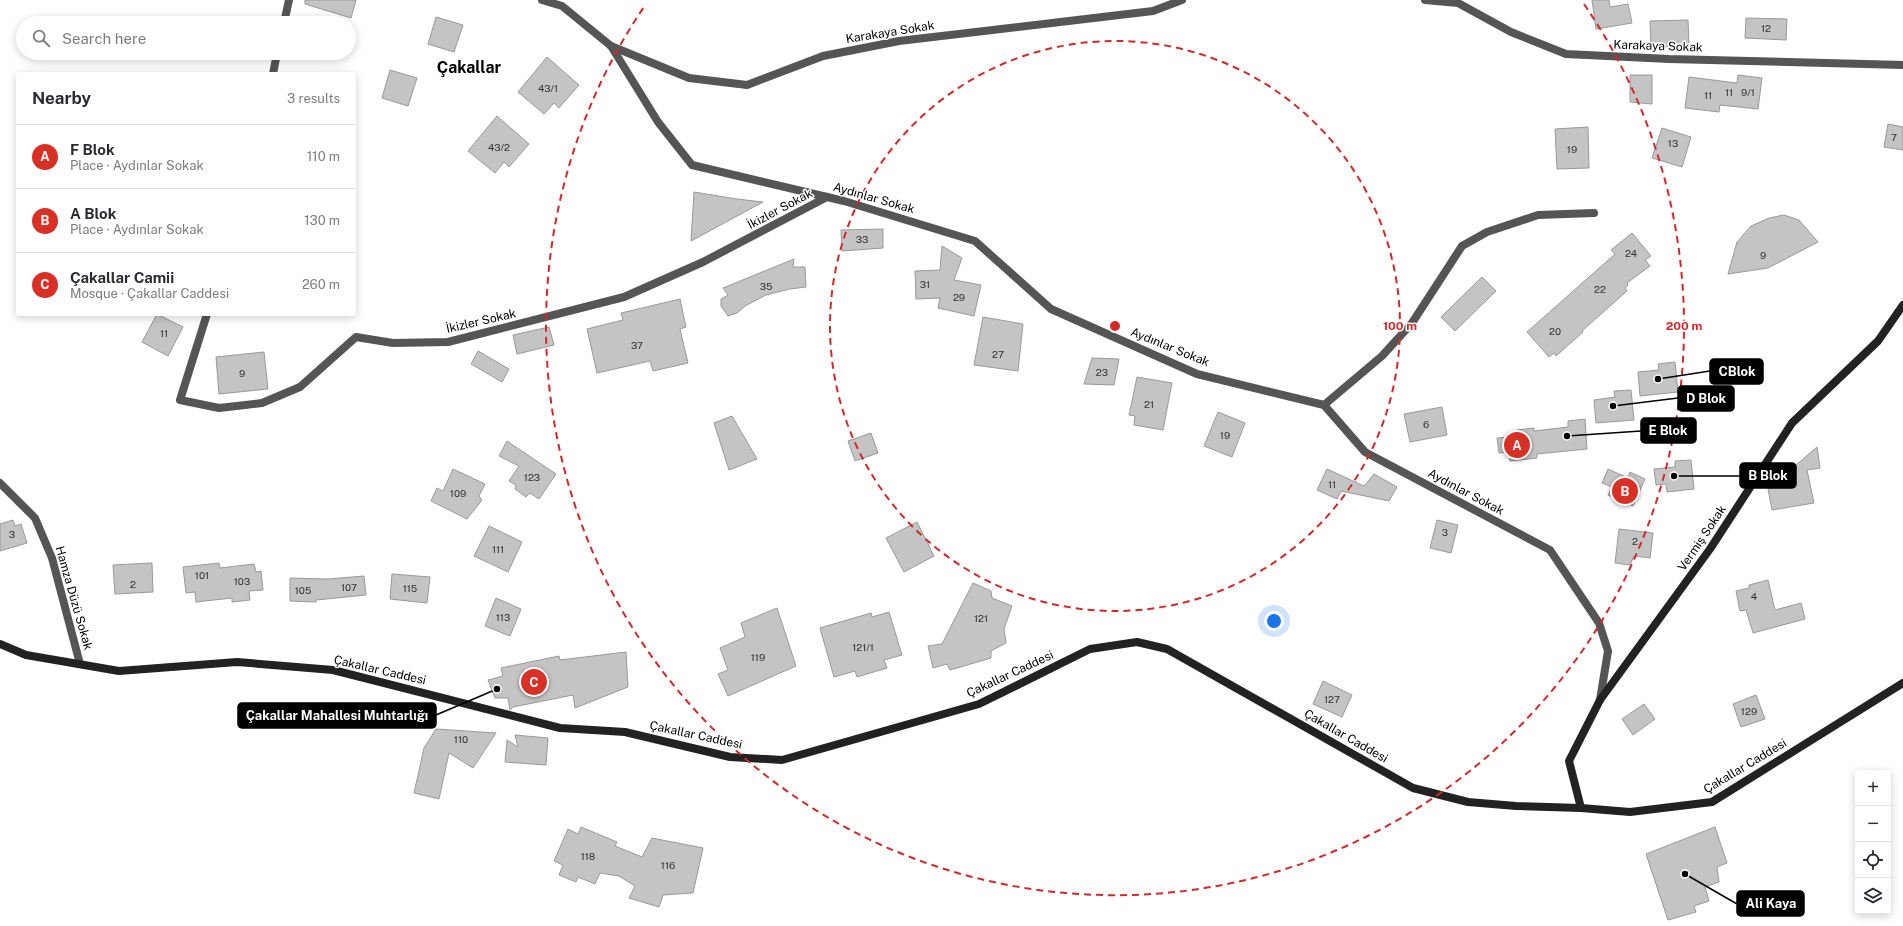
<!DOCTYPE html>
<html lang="en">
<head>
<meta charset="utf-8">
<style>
	body { margin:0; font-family:"Public Sans",sans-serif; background:#f7f7f7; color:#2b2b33 }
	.controls { position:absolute; right:12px; bottom:12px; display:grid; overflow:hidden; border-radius:4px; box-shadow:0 2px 10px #0003 }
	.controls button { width:36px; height:36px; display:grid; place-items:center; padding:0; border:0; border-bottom:1px solid #e1e1e2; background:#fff; color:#2b2b33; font:20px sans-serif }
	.you { position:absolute; left:1274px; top:621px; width:14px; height:14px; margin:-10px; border:3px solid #fff; border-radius:50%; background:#1a73e8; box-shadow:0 0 0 6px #1a73e833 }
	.badge { display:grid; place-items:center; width:26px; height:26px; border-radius:50%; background:#d93025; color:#fff; font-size:13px; font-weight:700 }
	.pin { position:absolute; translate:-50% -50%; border:2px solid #fff; box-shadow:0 1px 4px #0006 }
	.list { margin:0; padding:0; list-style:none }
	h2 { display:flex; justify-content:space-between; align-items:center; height:52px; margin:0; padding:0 16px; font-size:17px }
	h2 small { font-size:13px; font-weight:400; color:#7c7c81 }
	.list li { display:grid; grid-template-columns:26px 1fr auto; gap:12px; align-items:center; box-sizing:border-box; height:64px; padding:0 16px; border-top:1px solid #e1e1e2 }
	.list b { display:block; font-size:15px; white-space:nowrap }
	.list p { margin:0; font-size:13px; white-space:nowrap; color:#7c7c81 }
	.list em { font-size:13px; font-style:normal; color:#7c7c81 }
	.icon { flex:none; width:22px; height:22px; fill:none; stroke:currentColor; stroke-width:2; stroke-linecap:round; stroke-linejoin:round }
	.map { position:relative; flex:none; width:1903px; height:926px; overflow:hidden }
	.search { position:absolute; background:#fff; box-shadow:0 2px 10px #0003; left:16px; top:16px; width:340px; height:44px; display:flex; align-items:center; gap:10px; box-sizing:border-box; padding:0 14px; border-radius:22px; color:#7c7c81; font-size:15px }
	.panel { position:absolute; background:#fff; box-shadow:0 2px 10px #0003; left:16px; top:72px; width:340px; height:244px; border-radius:4px }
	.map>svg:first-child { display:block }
	.building { fill:#c4c4c4; stroke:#999 }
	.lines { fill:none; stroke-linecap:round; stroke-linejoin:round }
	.street { stroke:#555; stroke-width:8 }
	.secondary { stroke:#222; stroke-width:8 }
	.ring { fill:none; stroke:#d62828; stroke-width:2; stroke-dasharray:7 5 }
	.labels { text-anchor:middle; stroke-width:3; stroke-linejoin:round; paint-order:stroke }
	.number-label { font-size:10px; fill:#313131 }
	.street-label { font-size:12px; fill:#000; stroke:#fff }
	.district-label { font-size:16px; font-weight:bold; fill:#000; stroke:#fff }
	.centre { fill:#d62828; stroke:#fff; stroke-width:2 }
	.ring-label { font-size:12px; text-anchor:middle; font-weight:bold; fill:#d62828; stroke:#fff; stroke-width:3; stroke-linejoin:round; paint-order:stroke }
	.leader { fill:none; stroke:#000; stroke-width:1.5 }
	.callout-dot { fill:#000; stroke:#fff; stroke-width:1.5 }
	.callout { fill:#000; stroke:#000; stroke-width:1.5 }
	.callout-label { font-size:13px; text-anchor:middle; font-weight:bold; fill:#fff }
</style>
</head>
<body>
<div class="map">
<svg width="1903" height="926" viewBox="0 0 1903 926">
	<rect width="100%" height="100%" fill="#fff"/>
	<g class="building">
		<path d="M305 0H356L351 18 305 4Z"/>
		<path d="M1592 0H1609L1610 7 1628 4 1632 23 1596 29Z"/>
		<path d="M436 17 463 25 454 52 428 44Z"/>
		<path d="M1746 18 1787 19 1786 40 1745 38Z"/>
		<path d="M1688 20 1689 46 1651 47 1650 21Z"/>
		<path d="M547 57 579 85 559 108 554 103 544 114 518 92Z"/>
		<path d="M390 70 417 78 408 106 382 98Z"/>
		<path d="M1630 75H1652V104L1630 102Z"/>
		<path d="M1738 75 1762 78 1758 109 1720 105 1719 112 1685 108 1689 77 1737 83Z"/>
		<path d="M497 116 529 144 509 167 504 162 495 173 468 151Z"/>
		<path d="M1888 124 1903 127V150L1884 147Z"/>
		<path d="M1588 127 1589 168 1557 169 1555 129Z"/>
		<path d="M1662 128 1691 137 1682 167 1652 158Z"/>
		<path d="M694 192 737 199 763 202 691 241Z"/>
		<path d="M1784 215 1799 220 1818 242 1768 268 1728 274 1737 242 1751 226 1769 218Z"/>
		<path d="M883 229V248L842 251 841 230Z"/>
		<path d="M1632 233 1651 256 1645 260 1650 266 1627 283 1628 285 1625 288 1627 291 1582 331 1583 332 1556 356 1554 353 1549 357 1527 332 1615 254 1611 250Z"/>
		<path d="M942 246 962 258 954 280 981 285 974 316 938 308 940 298 916 299 915 271 940 270Z"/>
		<path d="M794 259 793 267H805L806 287 790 289 766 295 745 306 737 313 728 316 721 306V299L728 295 723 288Z"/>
		<path d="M1482 277 1496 291 1455 331 1441 317Z"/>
		<path d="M680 299 686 327 680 329 688 363 653 371 650 361 597 373 587 329 623 320 621 313Z"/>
		<path d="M157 314 183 327 168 356 142 342Z"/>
		<path d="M983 317 1023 324 1018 371 974 365Z"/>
		<path d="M549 327 554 345 517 354 513 335Z"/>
		<path d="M478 351 509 369 502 382 471 364Z"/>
		<path d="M264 352 268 389 219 394 216 357Z"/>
		<path d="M1092 358 1119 359 1114 385 1084 384Z"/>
		<path d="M1675 362 1678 392 1640 396 1638 372 1659 370 1658 364Z"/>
		<path d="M1137 377 1172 383 1163 430 1134 425 1135 416 1129 415Z"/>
		<path d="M1631 390 1634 420 1596 423 1594 400 1615 397 1614 391Z"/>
		<path d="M1442 407 1447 435 1410 442 1404 414Z"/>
		<path d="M1218 412 1245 423 1232 457 1204 446Z"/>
		<path d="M732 416 757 459 729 470 714 423Z"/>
		<path d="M1585 419 1587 449 1537 454V458L1510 461 1509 452 1499 453 1497 438 1518 436 1517 430 1534 428V431L1568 427V421Z"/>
		<path d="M871 433 878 453 855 461 848 441Z"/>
		<path d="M507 441 556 474 539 499 530 493 526 497 515 489 516 485 509 481 519 466 499 456Z"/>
		<path d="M1817 447 1820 468 1807 470 1814 503 1772 510 1768 489 1784 486 1782 477Z"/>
		<path d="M1691 460 1694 489 1667 492 1666 484 1656 485 1654 469 1675 467V461Z"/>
		<path d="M453 469 485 484 479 496 482 500 467 519 431 501 437 488 443 491Z"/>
		<path d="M1327 469 1364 486 1374 474 1397 487 1389 501 1341 491 1337 499 1317 490Z"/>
		<path d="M1608 469 1628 478 1630 472 1645 479 1633 506 1608 495 1612 487 1602 483Z"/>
		<path d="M13 520 15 526 21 524 27 543 0 551V524Z"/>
		<path d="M1437 520 1458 525 1451 553 1430 548Z"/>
		<path d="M917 522 934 556 904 572 886 538Z"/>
		<path d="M489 526 522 542 508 572 474 556Z"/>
		<path d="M1619 529 1653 533 1650 558 1634 556 1630 565 1615 563Z"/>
		<path d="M152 563 153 592 115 594 113 565Z"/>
		<path d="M219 563 220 568 254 564 256 572 261 571 263 590 249 591 250 600 232 602V598L196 602 195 592 186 593 183 567Z"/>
		<path d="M392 574 430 577 427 603 390 599Z"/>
		<path d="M364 576 366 595 316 600V602L290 601V578L328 579Z"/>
		<path d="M1768 580 1775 610 1801 603 1805 619 1753 633 1746 610 1740 611 1736 591 1749 588V585Z"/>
		<path d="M973 583 991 591 992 598 1012 606 1004 629 1006 643 991 651V658L950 670 947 664 933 668 928 646 942 644Z"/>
		<path d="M496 598 521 609 510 636 485 626Z"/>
		<path d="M777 608 796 666 728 696 718 674 728 670 720 648 745 637 741 623Z"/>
		<path d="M889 612 902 655 884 660 887 668 857 677 855 671 834 677 820 628 871 613 872 617Z"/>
		<path d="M626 652 628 687 575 708 573 695 513 707 510 710 508 698H495L488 680 503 676 501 668 559 656 560 660Z"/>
		<path d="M1323 681 1352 695 1342 717 1313 704Z"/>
		<path d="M1756 695 1765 719 1741 727 1733 704Z"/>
		<path d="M1644 704 1655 719 1633 735 1622 719Z"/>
		<path d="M436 729 496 733 473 768 449 753 439 799 414 793 424 748Z"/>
		<path d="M515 735 548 738 546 765 505 762 507 740 518 747Z"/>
		<path d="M581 827 617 842 615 846 642 857 652 838 703 848 693 893 663 895 659 907 629 898 635 886 619 876 600 873 595 884 578 877 576 882 559 875 563 865 554 861 568 829 578 834Z"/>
		<path d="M1715 827 1727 863 1717 867 1719 882 1705 887 1709 901 1694 906 1696 912 1668 920 1646 854Z"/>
	</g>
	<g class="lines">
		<g class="street">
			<path d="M542 0 562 6 611 46 658 122 692 165 844 201 975 241 1051 309 1197 374 1324 405 1365 452 1550 550 1599 623 1608 651 1600 700"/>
			<path d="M1425 0 1458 3 1511 32 1566 54 1669 59 1903 65"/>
			<path d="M284 23 289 0"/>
			<path d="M611 46 689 78 747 85 823 56 899 41 1153 11 1182 0"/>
			<path d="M273 74 277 53"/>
			<path d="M207 314 180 400 219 408 262 403 300 387 356 337 393 343 448 342 624 297 703 262 827 197"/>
			<path d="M1324 405 1382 356 1412 323 1462 246 1487 232 1538 215 1594 213"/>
			<path d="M0 483 35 518 52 558 80 664"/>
		</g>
		<g class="secondary">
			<path d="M0 644 26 655 119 671 237 662 333 670 560 728 625 732 730 757 782 760 979 704 1090 649 1137 642 1167 649 1413 788 1468 802 1516 806 1581 808 1630 812 1712 802 1903 683"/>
			<path d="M1581 808 1569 761 1600 700 1710 549 1792 423 1878 341 1903 305"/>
		</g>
	</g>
	<g class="ring">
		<circle cx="1115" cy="326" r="285"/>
		<path d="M1584 4A569 569 0 1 1 646 4"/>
	</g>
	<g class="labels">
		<g class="number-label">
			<text x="1766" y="32">12</text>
			<text x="548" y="92">43/1</text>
			<text x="1729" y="96">11</text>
			<text x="1748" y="96">9/1</text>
			<text x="1708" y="99">11</text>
			<text x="1894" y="141">7</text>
			<text x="1673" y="147">13</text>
			<text x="499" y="151">43/2</text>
			<text x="1572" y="153">19</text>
			<text x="862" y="243">33</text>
			<text x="1631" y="257">24</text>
			<text x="1763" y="259">9</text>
			<text x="925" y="288">31</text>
			<text x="766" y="290">35</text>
			<text x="1600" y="293">22</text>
			<text x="959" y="301">29</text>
			<text x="1555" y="335">20</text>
			<text x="164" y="337">11</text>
			<text x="637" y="349">37</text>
			<text x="998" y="358">27</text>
			<text x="1102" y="376">23</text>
			<text x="242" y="377">9</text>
			<text x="1149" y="408">21</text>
			<text x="1426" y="428">6</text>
			<text x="1225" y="439">19</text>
			<text x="532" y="481">123</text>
			<text x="1332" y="488">11</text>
			<text x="458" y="497">109</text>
			<text x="1445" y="536">3</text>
			<text x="12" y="538">3</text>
			<text x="1635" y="545">2</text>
			<text x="498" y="553">111</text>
			<text x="202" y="579">101</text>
			<text x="242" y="585">103</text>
			<text x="133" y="588">2</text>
			<text x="349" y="591">107</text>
			<text x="410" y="592">115</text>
			<text x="303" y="594">105</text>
			<text x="1754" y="600">4</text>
			<text x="503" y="621">113</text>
			<text x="981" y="622">121</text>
			<text x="863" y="651">121/1</text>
			<text x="758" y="661">119</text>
			<text x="1332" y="703">127</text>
			<text x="1749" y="715">129</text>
			<text x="461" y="743">110</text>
			<text x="588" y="860">118</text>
			<text x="668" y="869">116</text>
		</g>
		<g class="street-label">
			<text transform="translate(890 32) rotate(-9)" y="4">Karakaya Sokak</text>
			<text transform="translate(1658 46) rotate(2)" y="4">Karakaya Sokak</text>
			<text transform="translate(874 198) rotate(16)" y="4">Aydınlar Sokak</text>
			<text transform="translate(780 209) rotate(-28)" y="4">İkizler Sokak</text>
			<text transform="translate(481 321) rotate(-13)" y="4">İkizler Sokak</text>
			<text transform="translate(1170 347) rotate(22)" y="4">Aydınlar Sokak</text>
			<text transform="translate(1466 492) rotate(28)" y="4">Aydınlar Sokak</text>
			<text transform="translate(1702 538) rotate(-56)" y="4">Vermiş Sokak</text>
			<text transform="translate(74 598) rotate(74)" y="4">Hamza Düzü Sokak</text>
			<text transform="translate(380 670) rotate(13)" y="4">Çakallar Caddesi</text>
			<text transform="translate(1010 674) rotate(-25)" y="4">Çakallar Caddesi</text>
			<text transform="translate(696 735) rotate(12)" y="4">Çakallar Caddesi</text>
			<text transform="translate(1346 736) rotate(30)" y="4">Çakallar Caddesi</text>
			<text transform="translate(1745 766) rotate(-31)" y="4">Çakallar Caddesi</text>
		</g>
		<g class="district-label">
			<text x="469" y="73">Çakallar</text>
		</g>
	</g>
	<circle cx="1115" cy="326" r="6" class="centre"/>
	<g class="ring-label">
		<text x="1400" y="330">100 m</text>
		<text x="1684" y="330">200 m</text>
	</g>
	<path class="leader" d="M1658 379L1710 371M1613 406L1678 398M1567 436L1641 431M1674 476L1740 476M497 689L436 715M1685 874L1737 904"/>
	<g class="callout-dot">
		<circle cx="1658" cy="379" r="4"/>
		<circle cx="1613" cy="406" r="4"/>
		<circle cx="1567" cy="436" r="4"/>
		<circle cx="1674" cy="476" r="4"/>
		<circle cx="497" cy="689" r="4"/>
		<circle cx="1685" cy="874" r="4"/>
	</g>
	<g class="callout">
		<rect x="1710" y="359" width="53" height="25" rx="4"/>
		<rect x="1678" y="386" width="56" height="25" rx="4"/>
		<rect x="1641" y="418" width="55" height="25" rx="4"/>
		<rect x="1740" y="463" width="56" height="25" rx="4"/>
		<rect x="238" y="703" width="198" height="25" rx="4"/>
		<rect x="1737" y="891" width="67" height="25" rx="4"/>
	</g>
	<g class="callout-label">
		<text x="1737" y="376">CBlok</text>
		<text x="1706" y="403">D Blok</text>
		<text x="1668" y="435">E Blok</text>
		<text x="1768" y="480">B Blok</text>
		<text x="337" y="720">Çakallar Mahallesi Muhtarlığı</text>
		<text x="1771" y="908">Ali Kaya</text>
	</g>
</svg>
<div class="controls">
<button>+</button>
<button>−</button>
<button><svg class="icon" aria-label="locate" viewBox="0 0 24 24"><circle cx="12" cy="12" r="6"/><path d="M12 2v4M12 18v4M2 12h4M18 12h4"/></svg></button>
<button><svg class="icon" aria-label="layers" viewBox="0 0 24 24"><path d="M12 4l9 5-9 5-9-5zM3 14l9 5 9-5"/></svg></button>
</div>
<div class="you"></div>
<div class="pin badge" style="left:1517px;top:445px">A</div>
<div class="pin badge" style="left:1625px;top:491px">B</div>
<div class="pin badge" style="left:534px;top:682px">C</div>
<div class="search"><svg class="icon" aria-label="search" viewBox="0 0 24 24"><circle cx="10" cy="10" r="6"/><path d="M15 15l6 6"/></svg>Search here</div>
<section class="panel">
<h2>Nearby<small>3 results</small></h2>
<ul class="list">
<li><span class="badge">A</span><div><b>F Blok</b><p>Place · Aydınlar Sokak</p></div><em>110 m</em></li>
<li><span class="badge">B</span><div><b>A Blok</b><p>Place · Aydınlar Sokak</p></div><em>130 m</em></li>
<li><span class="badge">C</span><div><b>Çakallar Camii</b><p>Mosque · Çakallar Caddesi</p></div><em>260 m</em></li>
</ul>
</section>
</div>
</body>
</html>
